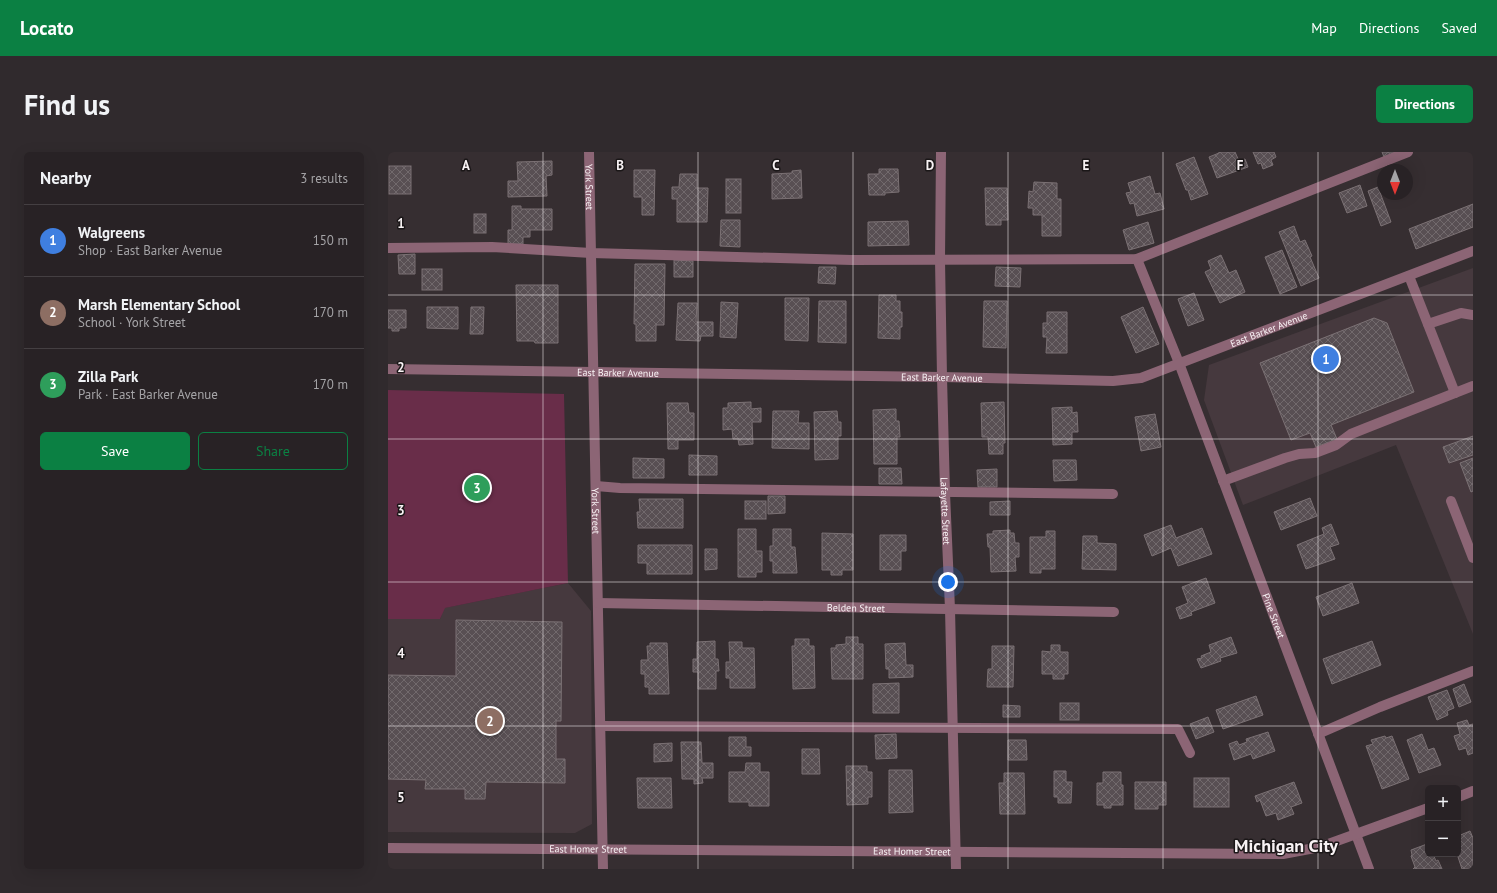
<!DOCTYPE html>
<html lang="en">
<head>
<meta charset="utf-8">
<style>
	body { margin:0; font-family:"PT Sans",sans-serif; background:#302a2d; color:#f1f3f6 }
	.controls { position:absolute; right:12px; bottom:12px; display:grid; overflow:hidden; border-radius:6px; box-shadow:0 4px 16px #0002 }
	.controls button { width:36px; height:36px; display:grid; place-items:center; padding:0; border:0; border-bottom:1px solid #443f42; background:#282225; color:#f1f3f6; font:20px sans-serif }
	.compass { position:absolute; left:989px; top:12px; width:36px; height:36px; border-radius:50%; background:#282225; box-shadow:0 4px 16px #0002; rotate:180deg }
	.you { position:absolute; left:560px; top:430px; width:14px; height:14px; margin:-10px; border:3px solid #fff; border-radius:50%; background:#1a73e8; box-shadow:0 0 0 6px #1a73e833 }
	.badge { display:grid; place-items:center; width:26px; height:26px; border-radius:50%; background:#0b8043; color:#fff; font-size:13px; font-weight:700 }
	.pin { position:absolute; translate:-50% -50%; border:2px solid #fff; box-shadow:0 1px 4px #0006 }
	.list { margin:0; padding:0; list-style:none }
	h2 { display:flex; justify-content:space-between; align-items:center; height:52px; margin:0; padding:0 16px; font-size:17px }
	h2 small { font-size:13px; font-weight:400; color:#a5a4a7 }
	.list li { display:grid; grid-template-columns:26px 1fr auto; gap:12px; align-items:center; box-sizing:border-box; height:72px; padding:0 16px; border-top:1px solid #443f42 }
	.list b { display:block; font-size:15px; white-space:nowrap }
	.list p { margin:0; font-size:13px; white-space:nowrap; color:#a5a4a7 }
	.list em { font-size:13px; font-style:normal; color:#a5a4a7 }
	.actions { display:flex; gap:8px; padding:12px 16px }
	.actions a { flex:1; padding:9px 0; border:1px solid #0b8043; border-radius:6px; text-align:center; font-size:14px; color:#0b8043 }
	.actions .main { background:#0b8043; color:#fff }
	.map { position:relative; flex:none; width:1085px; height:717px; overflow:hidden; border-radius:6px }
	header { display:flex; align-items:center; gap:24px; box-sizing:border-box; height:56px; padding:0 20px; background:#0b8043; color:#fff }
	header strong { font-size:19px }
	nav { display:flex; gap:22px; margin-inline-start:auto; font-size:14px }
	.intro { display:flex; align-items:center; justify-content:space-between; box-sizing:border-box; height:96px; padding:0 24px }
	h1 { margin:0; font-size:28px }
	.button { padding:10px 18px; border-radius:6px; background:#0b8043; color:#fff; font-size:14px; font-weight:700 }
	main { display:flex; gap:24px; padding:0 24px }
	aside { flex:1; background:#282225; border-radius:6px; box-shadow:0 4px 16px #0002 }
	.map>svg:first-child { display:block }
	.built { fill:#46393e }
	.green { fill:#692d49 }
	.building { fill:url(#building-cross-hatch); stroke:#7b7174 }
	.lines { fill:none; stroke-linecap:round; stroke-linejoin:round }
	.service { stroke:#8c6575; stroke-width:10 }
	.minor { stroke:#8c6575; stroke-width:10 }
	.tertiary { stroke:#8c6575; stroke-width:10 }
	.grid { fill:none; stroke:#f8f2f4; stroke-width:1; stroke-opacity:0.55 }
	.labels { text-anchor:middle; stroke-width:3; stroke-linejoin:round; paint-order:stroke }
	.street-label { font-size:10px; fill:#f8f2f4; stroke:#1b1718 }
	.town-label { font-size:18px; font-weight:bold; fill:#f8f2f4; stroke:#1b1718 }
	.grid-label { font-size:13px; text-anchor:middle; font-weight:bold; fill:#f8f2f4; stroke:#1b1718; stroke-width:3; stroke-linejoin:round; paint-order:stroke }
</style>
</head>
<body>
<header>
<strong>Locato</strong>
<nav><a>Map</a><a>Directions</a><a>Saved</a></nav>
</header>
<div class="intro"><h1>Find us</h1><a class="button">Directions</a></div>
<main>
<aside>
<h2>Nearby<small>3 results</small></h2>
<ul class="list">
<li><span class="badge" style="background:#3f7fe0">1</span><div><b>Walgreens</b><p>Shop · East Barker Avenue</p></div><em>150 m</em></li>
<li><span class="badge" style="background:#8d6e63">2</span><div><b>Marsh Elementary School</b><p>School · York Street</p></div><em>170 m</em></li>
<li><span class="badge" style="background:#2e9e5b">3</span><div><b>Zilla Park</b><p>Park · East Barker Avenue</p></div><em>170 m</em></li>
</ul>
<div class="actions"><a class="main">Save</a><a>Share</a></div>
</aside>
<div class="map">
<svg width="1085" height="717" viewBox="0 0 1085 717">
	<defs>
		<pattern id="building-cross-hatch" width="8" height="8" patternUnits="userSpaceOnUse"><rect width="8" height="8" fill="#584f53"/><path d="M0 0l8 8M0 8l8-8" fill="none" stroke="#71696c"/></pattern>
	</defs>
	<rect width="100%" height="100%" fill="#362e31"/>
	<g class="built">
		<path d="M1085 116V482L1008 293 855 353 816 248 821 213Z"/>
		<path d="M180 431 203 459 204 672 187 681 0 680V467H52L56 456Z"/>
	</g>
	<path class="green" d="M0 238 176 242 180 431 57 456 52 467H0Z"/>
	<g class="building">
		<path d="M831 0H847L851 9 857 7 860 15 829 26 821 5 831 1Z"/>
		<path d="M865 0H886L888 5 883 8 885 13 875 17 873 11 870 12Z"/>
		<path d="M994 0H1008L996 5Z"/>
		<path d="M806 5 820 42 803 48 800 38H798L788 12Z"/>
		<path d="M164 9V23L158 24 159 44 120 45V29H130L129 10Z"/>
		<rect x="1" y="14" width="22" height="28"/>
		<path d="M491 17H510L511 40 497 41V43H481L480 22H491Z"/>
		<path d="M246 18H267L266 63H254V45H246Z"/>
		<path d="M413 18 414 46 384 47V22L404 21V19Z"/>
		<path d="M292 22H309V36H320L319 70H289V47H284V35H291Z"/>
		<path d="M762 24 767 42 772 41 776 57 749 64 746 51 742 52 738 41 743 40 740 31Z"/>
		<rect x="338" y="27" width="15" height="34"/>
		<path d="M646 30 669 31V47H673V84H654V63H645V56H640L641 39 645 40Z"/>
		<path d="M972 33 979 54 959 61 951 41Z"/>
		<path d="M990 35 1003 70 993 74 980 39Z"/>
		<path d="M597 36H619L620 68H613V73H598Z"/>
		<path d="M1085 52V75L1028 97 1021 77Z"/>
		<path d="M124 54H133V57H164V78H142V85H135V92H120V78H124Z"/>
		<rect x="86" y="62" width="12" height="19"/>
		<path d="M333 68H352V95L332 94Z"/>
		<path d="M520 69 521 93 480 94V70Z"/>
		<path d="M760 70 766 91 741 98 735 78Z"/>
		<path d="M906 74 912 90 917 88 924 104 922 105 931 126 913 134 891 80Z"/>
		<path d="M894 98 909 135 892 142 877 105Z"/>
		<path d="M27 102V122H11L10 103Z"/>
		<path d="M833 103 841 121 848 118 857 140 832 151 817 120 823 117 820 109Z"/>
		<path d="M286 108 305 109V125H286Z"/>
		<path d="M247 112H277L276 173H268V189H248V172H246Z"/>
		<path d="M431 115H448L447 132 430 131Z"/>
		<path d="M608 115 633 116 632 135 607 134Z"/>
		<rect x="34" y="117" width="20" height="21"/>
		<path d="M128 133H170V191H147L146 189H129Z"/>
		<path d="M806 141 816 168 800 174 790 147Z"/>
		<path d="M491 143H508V149H512V160H514V175H512V187L490 186Z"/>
		<path d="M397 146H421L420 189 397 188Z"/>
		<path d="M431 149H458V191L430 190Z"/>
		<path d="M596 149H619L618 196 595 195Z"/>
		<path d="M333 150 350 151 348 186 332 185Z"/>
		<path d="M290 151H309L308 170H325V184H313L312 189 288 188Z"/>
		<path d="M39 155H70V177L39 176Z"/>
		<path d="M83 155H96L95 182H82Z"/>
		<path d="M755 155 771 192 748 201 733 165Z"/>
		<path d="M0 158H18V176H11V179H4V176H0Z"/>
		<path d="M659 160H679V201H658L659 185H655V171H659Z"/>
		<path d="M986 166 999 171 1026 240 943 273 949 287 928 295 922 281 903 288 872 211Z"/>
		<path d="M363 250V257L373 256V270H364L365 292 351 293 350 287H345L344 277 335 278V256H340V251Z"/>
		<path d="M616 250 617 291H615V302H601L600 285H594L593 251Z"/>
		<path d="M279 251H300L301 261H306V288H290V297H280Z"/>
		<path d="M684 255V261L689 260 690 280H684V292L665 293 664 256Z"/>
		<path d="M508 257V269H511L512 285H509V312H486L485 258Z"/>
		<path d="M385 259H411L410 271H421V297L384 296Z"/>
		<path d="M449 259 450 270H453V284H450V307L427 308 426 260Z"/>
		<path d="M767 262 773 295 753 299 747 265Z"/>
		<path d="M1085 284V303L1061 311 1055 295Z"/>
		<path d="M301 303 329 304V323H301Z"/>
		<path d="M245 306 276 307V326H245Z"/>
		<path d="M1085 306V339L1083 340 1072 311Z"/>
		<path d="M665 308H688L689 328 666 329Z"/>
		<path d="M491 316H513L514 332H491Z"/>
		<path d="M609 317V335H590L589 318Z"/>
		<path d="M380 344H397V361L380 362Z"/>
		<path d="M922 346 929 364 893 378 886 360Z"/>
		<path d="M251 347H295V376H250L249 360H252Z"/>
		<rect x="357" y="349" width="21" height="18"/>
		<path d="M622 349V363H602V350Z"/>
		<path d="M943 372 951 392 942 395 947 407 918 417 909 393 936 382 934 376Z"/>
		<path d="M783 373 788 386 814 376 824 402 790 414 783 396 764 404 756 383Z"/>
		<path d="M350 377H368V399H374V420H368V425H350Z"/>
		<path d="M385 377H403V395H407L409 421H385V409H382V394H385Z"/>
		<path d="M622 378V381H626L627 391H631V405H627L628 419 603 420 602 395H600L599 382H605V379Z"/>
		<path d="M658 379H667V417H653V421H642V385H658Z"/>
		<path d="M434 381 465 382V418H454V423H443V418H434Z"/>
		<path d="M492 383H518V399H513V418H492Z"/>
		<path d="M695 384H709V391L728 392V418L694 417Z"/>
		<path d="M250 393H304V422H259V411H250Z"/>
		<path d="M317 397H329V417L317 418Z"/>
		<path d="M818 426 827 451 803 460 804 463 792 467 788 456 800 451 794 435Z"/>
		<path d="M964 431 971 451 935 464 928 445Z"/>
		<path d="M68 468 174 470 173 569H168V607H177V631L98 630 97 647H77V637H37L38 628 0 627V523L68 524Z"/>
		<path d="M458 485H470V492H475V527H444L443 496H448V493L458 492Z"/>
		<path d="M843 485 849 501 832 506 833 509 813 516 809 507 814 506 813 504 823 500 821 493Z"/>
		<path d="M407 487H421V494H426L427 536 405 537 404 494H407Z"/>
		<path d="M327 489V507H330L331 519H328V537H310V520H305V507H309V490Z"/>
		<path d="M984 489 993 513 944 532 935 507Z"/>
		<path d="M341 490H354V496H366L367 536H342V526H338V510H342Z"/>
		<path d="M262 491H279L281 542H261V535H257V522H253V508H260L259 494H262Z"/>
		<path d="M517 491 518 513H525V525L501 526V517H498L497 492Z"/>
		<path d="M663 493H672V500H680V522H676V527H665V522H654V499L663 500Z"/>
		<path d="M604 494H626L625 535H599L600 517H604Z"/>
		<path d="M511 531V561H485V532Z"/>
		<path d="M1076 532 1083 550 1071 555 1065 537Z"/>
		<path d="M1059 538 1066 556 1059 559 1060 563 1049 568 1040 545Z"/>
		<path d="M868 544 875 563 835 577 828 558Z"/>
		<rect x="672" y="551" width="19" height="17"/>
		<path d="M615 553 632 554V565H615Z"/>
		<path d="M820 565 826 580 808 587 802 572Z"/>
		<path d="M1079 568 1081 573 1085 572V601L1080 603 1078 596 1071 598 1066 584 1072 582 1069 571Z"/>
		<path d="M880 580 887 599 865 607 863 602 846 608 841 592 849 589 851 593 859 590 858 587Z"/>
		<path d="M508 582 509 606 488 607 487 583Z"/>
		<path d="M1034 582 1040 598 1046 596 1053 613 1031 621 1019 588Z"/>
		<path d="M997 584 998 586 1004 584 1021 627 994 637 978 594 985 592 983 588Z"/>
		<path d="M341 585H358V595H363V604H341Z"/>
		<path d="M620 588H638L639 608H620Z"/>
		<path d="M293 590H313L314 611H325V626H314L315 631 306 632V627H294Z"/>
		<path d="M284 591V609L266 610V592Z"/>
		<path d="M414 597H431L432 622H414Z"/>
		<path d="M358 611H372V620H381V654H361V650H341V620H357Z"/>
		<path d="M458 614H479V620H484V645H480V652L459 653Z"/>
		<path d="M501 618H524L525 660 501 661Z"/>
		<path d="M666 619H678V630H684L683 651H670V645H666Z"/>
		<path d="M715 620H733V633H735V653H723V656H716V653H709V631H715Z"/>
		<path d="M616 621H636L637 662H612L611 631H616Z"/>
		<path d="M249 626H283L284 656H250Z"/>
		<rect x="806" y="626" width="35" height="29"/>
		<path d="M747 630H778V653H770V657H747Z"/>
		<path d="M906 630 914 651 903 655 906 662 890 668 888 661 878 664 872 648 869 650 867 644Z"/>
		<path d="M1082 679 1085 686V717H1074L1069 702H1070V684Z"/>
		<path d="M1039 692 1040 702H1045L1048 709 1050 708 1054 717H1025L1027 715 1023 704 1024 703 1023 698Z"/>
	</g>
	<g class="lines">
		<g class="service">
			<path d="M0 96 104 95 203 101 464 108 749 107 1020 0"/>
			<path d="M749 107 791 211"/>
			<path d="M1021 124 1067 241"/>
			<path d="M1040 172 1073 161 1085 163"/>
			<path d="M835 329 897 306 911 302 927 301 948 293 963 282 978 276 1085 234"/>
			<path d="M208 334 232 336 725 342"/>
			<path d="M1063 349 1085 406"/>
			<path d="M212 574 790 577 802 601"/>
			<path d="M930 582 992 555 1085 519"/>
		</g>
		<g class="minor">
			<path id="s1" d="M201 0 215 717"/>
			<path id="s2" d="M553 0 552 108 554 225 557 341 562 457 568 717"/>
			<path id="s3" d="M791 211 981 717"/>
			<path id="s4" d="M210 451 726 460"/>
			<path d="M1070 645 1085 639"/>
			<path id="s5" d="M0 696C298 696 596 700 895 702L932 695 1040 656"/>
		</g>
		<path class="tertiary" id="s6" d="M0 217 554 225 725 229 753 226 1085 99"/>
	</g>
	<path class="grid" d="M155 0V717M310 0V717M465 0V717M620 0V717M775 0V717M930 0V717M0 143H1085M0 287H1085M0 430H1085M0 574H1085"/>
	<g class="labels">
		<g class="street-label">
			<text dy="4" stroke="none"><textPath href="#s1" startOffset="35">York Street</textPath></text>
			<text dy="4" stroke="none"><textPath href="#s6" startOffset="890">East Barker Avenue</textPath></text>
			<text dy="4" stroke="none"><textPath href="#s6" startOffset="230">East Barker Avenue</textPath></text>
			<text dy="4" stroke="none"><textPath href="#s6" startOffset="554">East Barker Avenue</textPath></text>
			<text dy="4" stroke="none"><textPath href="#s1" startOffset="359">York Street</textPath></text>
			<text dy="4" stroke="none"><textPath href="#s2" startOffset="359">Lafayette Street</textPath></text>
			<text dy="4" stroke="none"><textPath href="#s4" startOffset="258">Belden Street</textPath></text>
			<text dy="4" stroke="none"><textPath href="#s3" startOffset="270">Pine Street</textPath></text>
			<text dy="4" stroke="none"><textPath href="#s5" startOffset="200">East Homer Street</textPath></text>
			<text dy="4" stroke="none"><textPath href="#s5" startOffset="524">East Homer Street</textPath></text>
		</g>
		<g class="town-label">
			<text x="898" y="700">Michigan City</text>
		</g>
	</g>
	<g class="grid-label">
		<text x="78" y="18">A</text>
		<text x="232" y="18">B</text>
		<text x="388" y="18">C</text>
		<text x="542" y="18">D</text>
		<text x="698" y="18">E</text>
		<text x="852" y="18">F</text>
		<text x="13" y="76">1</text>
		<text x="13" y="220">2</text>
		<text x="13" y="363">3</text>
		<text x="13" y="506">4</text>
		<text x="13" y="650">5</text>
	</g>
</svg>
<div class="controls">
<button>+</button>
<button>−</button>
</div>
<svg class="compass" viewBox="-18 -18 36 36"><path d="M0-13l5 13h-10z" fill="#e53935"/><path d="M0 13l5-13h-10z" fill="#a5a4a7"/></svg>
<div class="you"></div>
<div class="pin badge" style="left:938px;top:207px;background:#3f7fe0">1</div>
<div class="pin badge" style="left:102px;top:569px;background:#8d6e63">2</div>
<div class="pin badge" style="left:89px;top:336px;background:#2e9e5b">3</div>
</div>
</main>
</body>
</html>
